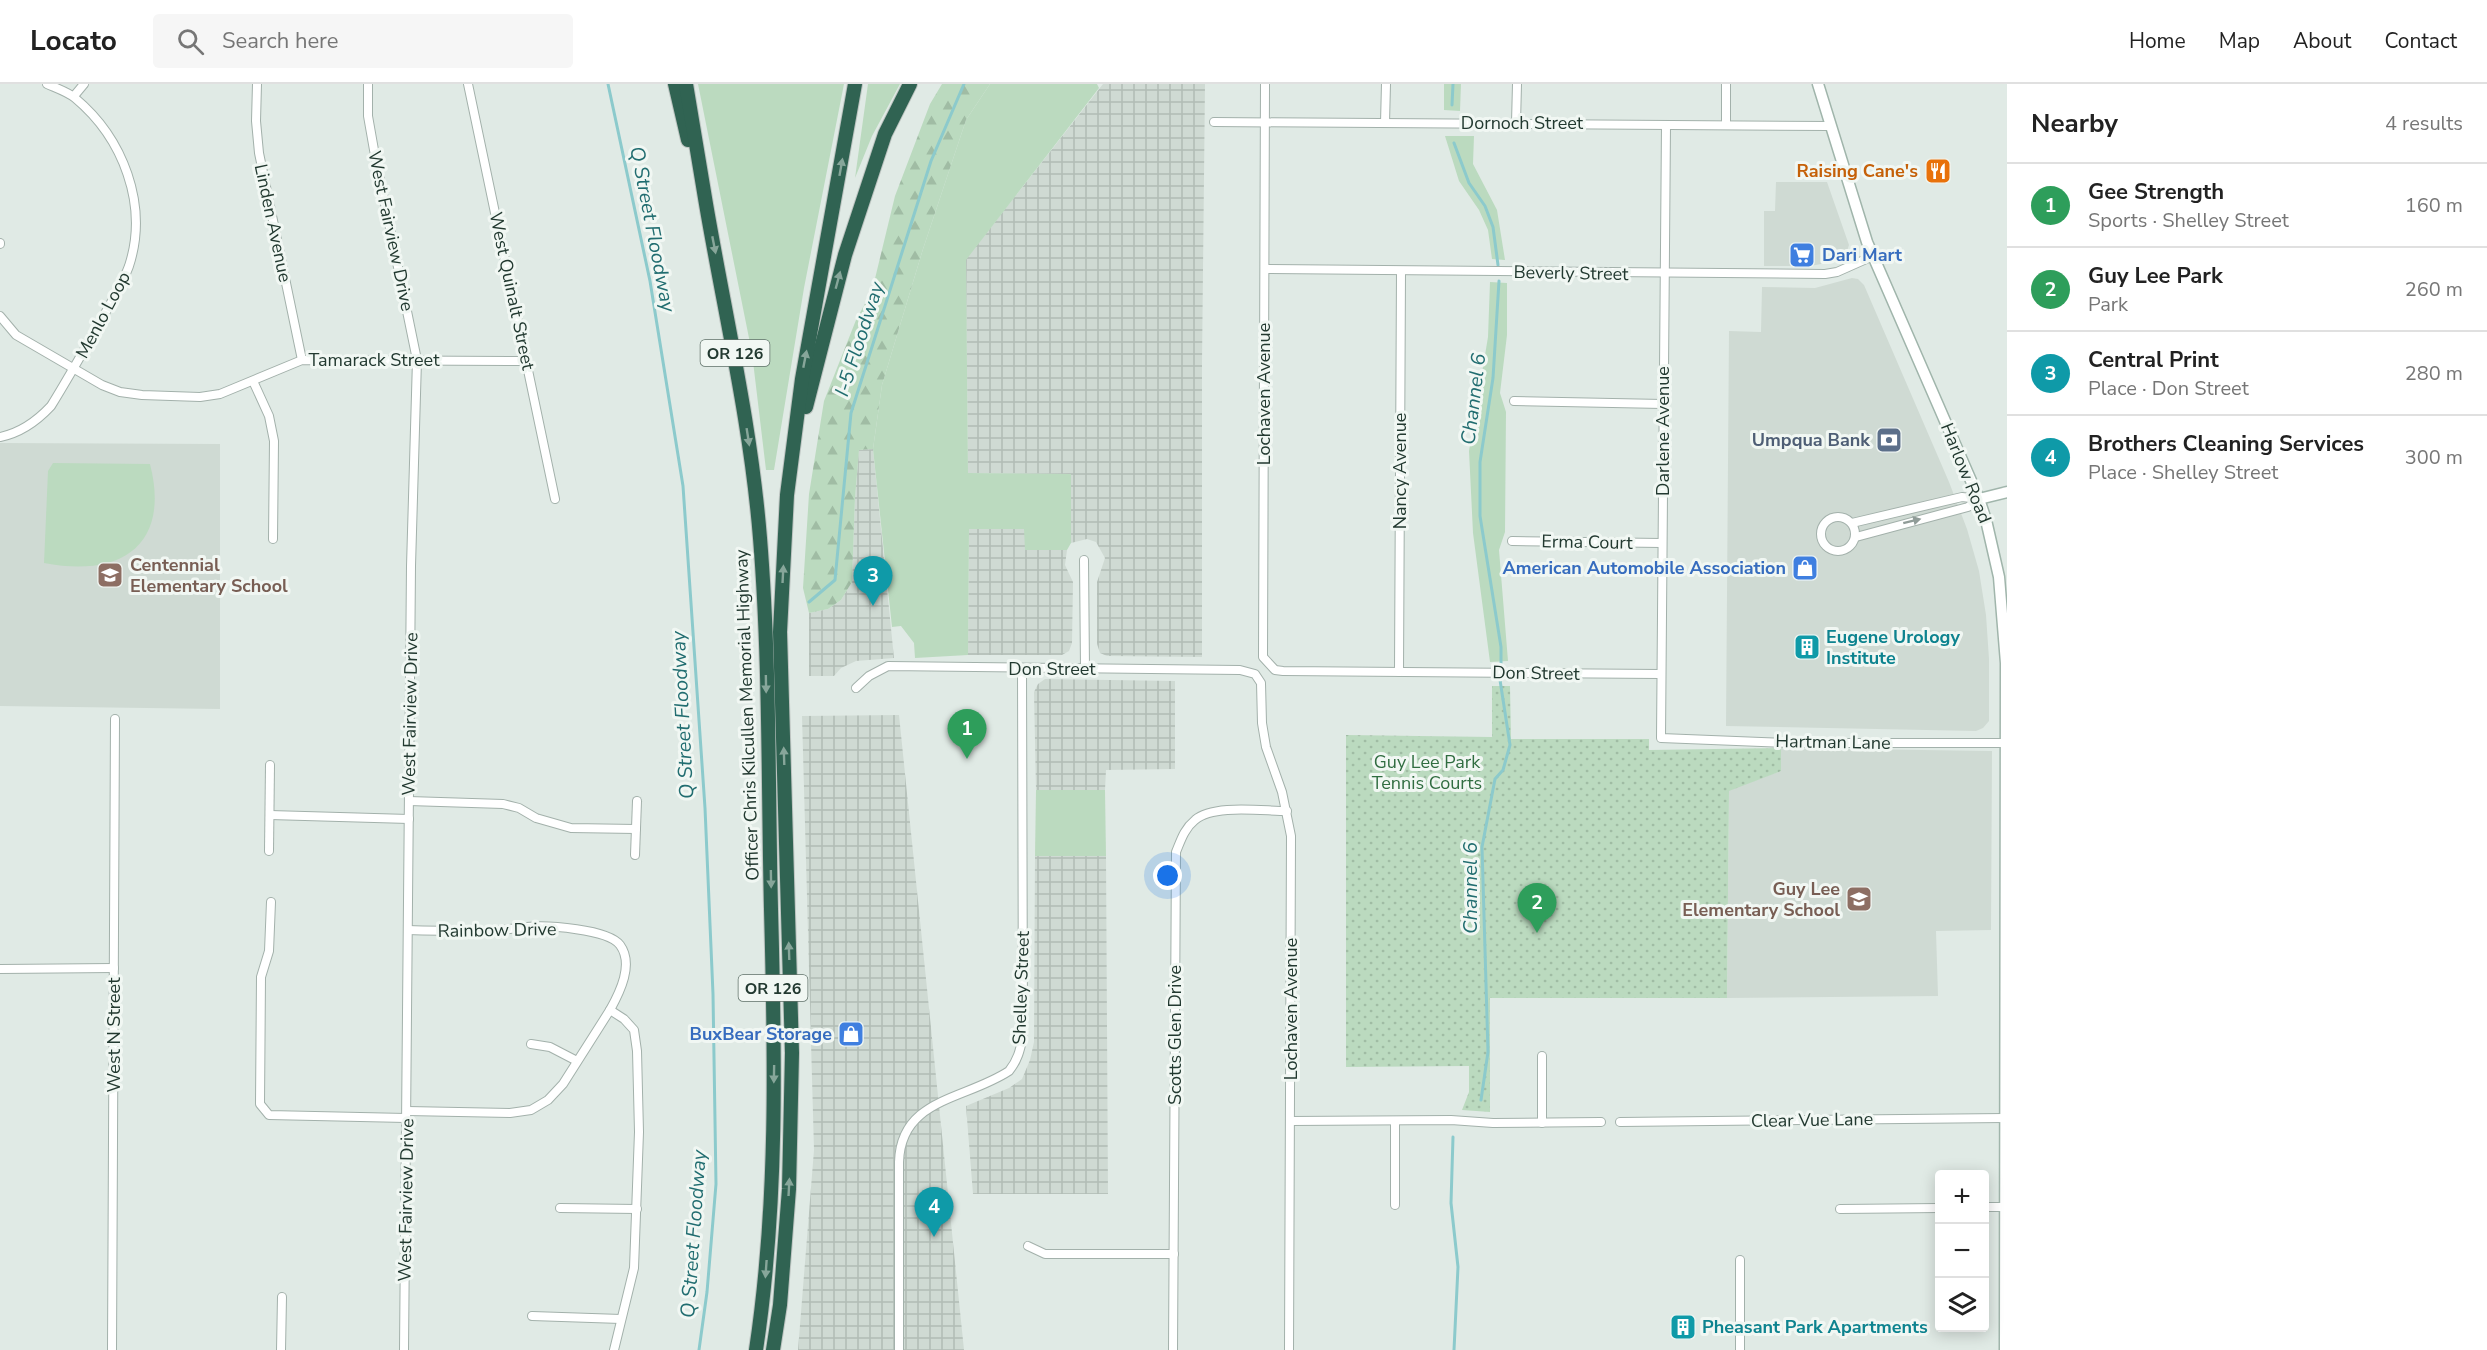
<!DOCTYPE html>
<html lang="en">
<head>
<meta charset="utf-8">
<style>
	body { margin:0; font-family:"Nunito Sans",sans-serif; background:#f6f6f6; color:#222 }
	.controls { position:absolute; right:18px; bottom:18px; display:grid; overflow:hidden; border-radius:6px; box-shadow:0 3px 15px #0003 }
	.controls button { width:54px; height:54px; display:grid; place-items:center; padding:0; border:0; border-bottom:2px solid #e0e0e0; background:#fff; color:#222; font:30px sans-serif }
	.you { position:absolute; left:1168px; top:792px; width:21px; height:21px; margin:-15px; border:4px solid #fff; border-radius:50%; background:#1a73e8; box-shadow:0 0 0 9px #1a73e833 }
	.badge { display:grid; place-items:center; width:39px; height:39px; border-radius:50%; background:#e77161; color:#fff; font-size:20px; font-weight:700 }
	.pin { position:absolute; translate:-50% -50px; filter:drop-shadow(0 2px 3px #0008) }
	.pin::after { content:''; position:absolute; top:32px; width:21px; height:18px; background:inherit; clip-path:polygon(0 0,100% 0,50% 100%) }
	.list { margin:0; padding:0; list-style:none }
	h2 { display:flex; justify-content:space-between; align-items:center; height:78px; margin:0; padding:0 24px; font-size:26px }
	h2 small { font-size:20px; font-weight:400; color:#767676 }
	.list li { display:grid; grid-template-columns:39px 1fr auto; gap:18px; align-items:center; box-sizing:border-box; height:84px; padding:0 24px; border-top:2px solid #e0e0e0 }
	.list b { display:block; font-size:22px; white-space:nowrap }
	.list p { margin:0; font-size:20px; white-space:nowrap; color:#767676 }
	.list em { font-size:20px; font-style:normal; color:#767676 }
	.icon { flex:none; width:33px; height:33px; fill:none; stroke:currentColor; stroke-width:2; stroke-linecap:round; stroke-linejoin:round }
	.map { position:relative; flex:none; width:2007px; height:1266px; overflow:hidden }
	header { display:flex; align-items:center; gap:36px; box-sizing:border-box; height:84px; padding:0 30px; background:#fff; border-bottom:2px solid #e0e0e0 }
	header strong { font-size:28px }
	nav { display:flex; gap:33px; margin-inline-start:auto; font-size:21px }
	.search { width:420px; height:54px; background:#f6f6f6; display:flex; align-items:center; gap:15px; box-sizing:border-box; padding:0 21px; border-radius:6px; color:#767676; font-size:22px }
	main { display:flex }
	aside { flex:1; background:#fff }
	.map>svg:first-child { display:block }
	.built { fill:#cfdad3 }
	.industrial { fill:url(#industrial-grid) }
	.grass { fill:#bbdabf }
	.forest { fill:url(#forest-firs) }
	.park { fill:url(#park-dots) }
	.lines { fill:none; stroke-linecap:round; stroke-linejoin:round }
	.stream { stroke:#8ccacc; stroke-width:3 }
	.minor-casing { stroke:#a3b1ab; stroke-width:10 }
	.secondary-casing { stroke:#a0b5ab; stroke-width:13 }
	.motorway-casing { stroke:#bdc4c1; stroke-width:16 }
	.minor { stroke:#fff; stroke-width:8 }
	.secondary { stroke:#fff; stroke-width:10 }
	.motorway { stroke:#306352; stroke-width:14 }
	.oneway { fill:#87a69a }
	.oneway2 { fill:#909c98 }
	.labels { text-anchor:middle; stroke-width:6; stroke-linejoin:round; paint-order:stroke }
	.shield { fill:#f1f7f3; stroke:#60726a; stroke-width:1.5 }
	.shield-label { font-size:16px; font-weight:bold; fill:#223930 }
	.street-label { font-size:18px; fill:#223930; stroke:#f1f7f3 }
	.food-label { font-size:18px; font-weight:bold; fill:#c56008; stroke:#f1f7f3; text-anchor:end }
	.shop-label { font-size:18px; font-weight:bold; fill:#366cbe; stroke:#f1f7f3; text-anchor:end }
	.service-label { font-size:18px; font-weight:bold; fill:#4e5e75; stroke:#f1f7f3; text-anchor:end }
	.education-label { font-size:18px; font-weight:bold; fill:#785e54; stroke:#f1f7f3; text-anchor:start }
	.culture-label { font-size:18px; font-weight:bold; fill:#0d838f; stroke:#f1f7f3; text-anchor:start }
	.park-label { font-size:18px; fill:#306d40; stroke:#f1f7f3 }
	.water-label { font-size:20px; font-style:italic; fill:#216d70; stroke:#f1f7f3 }
</style>
</head>
<body>
<header>
<strong>Locato</strong>
<div class="search"><svg class="icon" aria-label="search" viewBox="0 0 24 24"><circle cx="10" cy="10" r="6"/><path d="M15 15l6 6"/></svg>Search here</div>
<nav><a>Home</a><a>Map</a><a>About</a><a>Contact</a></nav>
</header>
<main>
<div class="map">
<svg width="2007" height="1266" viewBox="0 0 2007 1266">
	<defs>
		<pattern id="industrial-grid" width="8" height="8" patternUnits="userSpaceOnUse" patternTransform="scale(1.5)"><rect width="8" height="8" fill="#cfdad3"/><path d="M0 4h8M4 0v8" fill="none" stroke="#b1bcb5"/></pattern>
		<pattern id="forest-firs" width="22" height="20" patternUnits="userSpaceOnUse" patternTransform="scale(1.5)"><rect width="22" height="20" fill="#bbdabf"/><path d="M5 1l3.5 6h-7zM16 11l3.5 6h-7z" fill="#a0bca4"/></pattern>
		<pattern id="park-dots" width="8" height="8" patternUnits="userSpaceOnUse" patternTransform="scale(1.5)"><rect width="8" height="8" fill="#bbdabf"/><path d="M2 2h.1M6 6h.1" fill="none" stroke="#a0bca4" stroke-width="1.8" stroke-linecap="round"/></pattern>
	</defs>
	<rect width="100%" height="100%" fill="#e0eae5"/>
	<g class="built">
		<path d="M1776 98H1827L1849 161 1847 167 1821 180 1810 182H1764V127H1775Z"/>
		<path d="M1852 194 1858 195 1864 201 1949 398 1967 445 1979 487 1986 531 1989 575V637L1983 644 1976 647 1726 642 1729 247 1761 248 1762 203 1815 204Z"/>
		<path d="M0 359 220 360V625L0 622Z"/>
		<path d="M1781 664 1992 667 1991 846 1936 847 1938 912 1727 914 1729 706 1781 687Z"/>
	</g>
	<g class="industrial">
		<path d="M1103 0H1205L1202 280V573L1107 572 1100 569 1097 560V498L1105 474 1096 458 1087 455 1071 459V390L968 389 966 175Z"/>
		<path d="M873 365 894 574 856 577 841 584 834 592H809V529L828 525 841 516 852 498 855 414 859 366Z"/>
		<path d="M969 444 1025 445V466H1067L1065 481 1073 498 1072 559 1069 567 1062 571H968Z"/>
		<path d="M1045 595 1175 597V685L1106 686 1105 706H1036L1034 608 1038 600Z"/>
		<path d="M899 631 964 1266H798L814 1066 802 632Z"/>
		<path d="M1035 772H1106L1108 1110H973L966 1022 1009 1004 1022 995 1030 976 1034 958Z"/>
	</g>
	<g class="grass">
		<path d="M698 0H844L804 204 774 386H766L752 269Z"/>
		<path d="M868 0H900L872 52 855 94Z"/>
		<path d="M990 0H1097L1099 4 966 176 968 389 1071 390V459L1067 466H1025L1024 445H969L968 571 915 574 914 559 901 542 892 543 873 365 882 301 923 165 966 36Z"/>
		<path d="M1444 0H1461L1460 27 1444 26Z"/>
		<path d="M1445 52H1474L1473 80 1497 126 1505 176 1492 175 1488 146 1479 126 1459 97Z"/>
		<path d="M1490 198 1507 199V251L1500 309 1506 328 1505 448 1499 466 1508 577 1490 578 1473 449 1469 367 1488 253Z"/>
		<path d="M53 379 150 380C171 462 120 494 44 479L48 387Z"/>
		<path d="M1036 706H1105L1106 772H1035Z"/>
	</g>
	<path class="forest" d="M942 0H990L966 36 923 165 882 301 873 365 859 366 855 414 852 498 841 516 828 525 809 529 803 504 809 410 824 317 856 236 872 207 895 112 930 20Z"/>
	<path class="park" d="M1492 602H1510L1511 655H1649V666L1781 664V687L1729 707 1727 914H1490V1028L1462 1026 1469 1008V982L1346 983V651L1492 653Z"/>
	<g class="lines">
		<g class="stream">
			<path d="M608 0 650 197 683 402 705 724 713 910 716 1100 707 1208 699 1266"/>
			<path d="M1452 21 1453 0"/>
			<path d="M1454 59 1469 99 1485 122 1493 143 1498 181"/>
			<path d="M1499 197 1493 294 1480 378V432L1501 563V581"/>
			<path d="M809 518 835 496 851 329 931 77 964 0"/>
			<path d="M1481 1016 1488 968 1482 763 1495 695 1503 686 1510 661 1500 596"/>
			<path d="M1453 1053 1451 1119 1458 1183 1454 1266"/>
		</g>
		<g class="minor-casing">
			<g id="minor">
				<path d="M257 0 256 37 259 69 302 276"/>
				<path d="M368 0V32L374 66 417 276 411 482 404 1266"/>
				<path d="M468 0 555 415"/>
				<path d="M1265 0 1263 573 1275 586 1283 587 1661 590"/>
				<path d="M74 12 84 0"/>
				<path d="M1214 38 1829 42"/>
				<path d="M1385 39 1386 0"/>
				<path d="M1516 39 1517 0"/>
				<path d="M1666 41 1661 654 1788 659H2005"/>
				<path d="M1726 41V0"/>
				<path d="M0 159V160"/>
				<path d="M1265 185 1825 190 1837 188 1873 172"/>
				<path d="M0 232 16 251 102 301 120 308 142 311 200 313 220 310 302 276 526 277"/>
				<path d="M253 297 269 332 274 357 273 455"/>
				<path d="M1514 317 1663 320"/>
				<path d="M0 353C20 349 37 337 51 322 69 293 85 264 102 235 111 218 122 201 129 182 149 121 123 54 75 14 68 8 56 4 47 0"/>
				<circle cx="1838" cy="450" r="17"/>
				<path d="M1852 439 1962 413 1979 415"/>
				<path d="M1856 453 1968 423 1979 415"/>
				<path d="M1512 457 1662 459"/>
				<path d="M1084 476 1085 585"/>
				<path d="M1399 588 1401 187"/>
				<path d="M856 604 869 592 888 582 1240 586 1255 590 1261 599 1262 639 1266 663 1282 708 1291 752 1289 1266"/>
				<path d="M409 717 503 720 519 724 536 734 571 744 636 745"/>
				<path d="M270 731 409 735"/>
				<path d="M269 767 270 681"/>
				<path d="M635 771 637 717"/>
				<path d="M271 818 269 867 261 893 260 1020 269 1031 406 1034"/>
				<path d="M408 846C434 847 460 847 486 847 500 847 514 844 527 843 547 841 608 845 620 861 634 880 620 908 610 926L624 935 634 946 637 967 639 1048 634 1184 614 1266"/>
				<path d="M0 885 114 884"/>
				<path d="M531 960 550 963 577 977"/>
				<path d="M407 1027 510 1029 531 1026 548 1016 563 1000 610 926"/>
				<path d="M1290 1037 1451 1036 1493 1039 1601 1038"/>
				<path d="M1395 1037V1121"/>
				<path d="M1620 1038 2005 1034"/>
				<path d="M1542 1039V972"/>
				<path d="M1984 1123H2005"/>
				<path d="M560 1124 637 1125"/>
				<path d="M1840 1125 1940 1124"/>
				<path d="M1028 1162 1045 1170H1174"/>
				<path d="M1740 1176V1266"/>
				<path d="M532 1232 621 1235"/>
				<path d="M112 1266 115 635"/>
				<path d="M281 1266 282 1213"/>
				<path d="M899 1266V1078C901 1014 965 1016 1009 987 1018 976 1020 966 1023 952L1022 585"/>
				<path d="M1173 1266 1176 768C1181 756 1184 745 1195 736 1213 720 1262 727 1287 727"/>
			</g>
		</g>
		<g class="secondary-casing">
			<g id="secondary">
				<path d="M1818 0 1867 158 1979 415 1986 436 1999 493 2006 579 2005 1266"/>
				<path d="M1979 415 2007 408"/>
			</g>
		</g>
		<g class="motorway-casing">
			<g id="motorway">
				<path d="M675 0 688 56"/>
				<path d="M686 0C693 40 699 80 706 120 725 231 751 341 760 454 770 577 768 702 771 825 775 972 778 1120 756 1266"/>
				<path d="M806 323 845 171 885 50 910 0"/>
				<path d="M773 1266 780 1221 789 1105 792 969 780 548 787 411 802 295 855 0"/>
			</g>
		</g>
		<use href="#minor" class="minor"/>
		<use href="#secondary" class="secondary"/>
		<use href="#motorway" class="motorway"/>
	</g>
	<defs><path id="oneway-solid" d="M-6-.8H1V-3.2L6.5 0L1 3.2V.8H-6Z" transform="scale(1.5)"/></defs>
	<g class="oneway">
		<use href="#oneway-solid" transform="translate(841 83) rotate(-80)"/>
		<use href="#oneway-solid" transform="translate(714 161) rotate(79)"/>
		<use href="#oneway-solid" transform="translate(838 196) rotate(-75)"/>
		<use href="#oneway-solid" transform="translate(805 275) rotate(-79)"/>
		<use href="#oneway-solid" transform="translate(748 353) rotate(81)"/>
		<use href="#oneway-solid" transform="translate(783 490) rotate(-87)"/>
		<use href="#oneway-solid" transform="translate(766 600) rotate(89)"/>
		<use href="#oneway-solid" transform="translate(784 672) rotate(-92)"/>
		<use href="#oneway-solid" transform="translate(771 795) rotate(89)"/>
		<use href="#oneway-solid" transform="translate(789 867) rotate(-92)"/>
		<use href="#oneway-solid" transform="translate(774 990) rotate(91)"/>
		<use href="#oneway-solid" transform="translate(789 1103) rotate(-87)"/>
		<use href="#oneway-solid" transform="translate(766 1185) rotate(94)"/>
	</g>
	<use class="oneway2" href="#oneway-solid" transform="translate(1912 437) rotate(-14)"/>
	<defs>
		<g id="restaurant-square" transform="scale(1.35)"><rect x="-9" y="-9" width="18" height="18" rx="4" fill="#e8710a" stroke="#f1f7f3"/><path d="M-5-6h1v4h1v-4h1v4h1v-4h1v5L-1.5 .5V6h-2V.5L-5-1ZM5-6V6H3V1.5H1.5Q1.5-4 5-6Z" fill="#fff"/></g>
		<g id="supermarket-square" transform="scale(1.35)"><rect x="-9" y="-9" width="18" height="18" rx="4" fill="#3f7fe0" stroke="#f1f7f3"/><path d="M-6-5.5h2.5l.6 2H6L4.5 2H-2.5L-4.4-4H-6ZM-1.5 3.2a1.3 1.3 0 1 0 .1 0ZM3 3.2a1.3 1.3 0 1 0 .1 0Z" fill="#fff"/></g>
		<g id="bank-square" transform="scale(1.35)"><rect x="-9" y="-9" width="18" height="18" rx="4" fill="#5c6f8a" stroke="#f1f7f3"/><path d="M-6-4H6V4H-6ZM0-2.3a2.3 2.3 0 1 0 0 4.6a2.3 2.3 0 1 0 0-4.6Z" fill="#fff"/></g>
		<g id="shop-square" transform="scale(1.35)"><rect x="-9" y="-9" width="18" height="18" rx="4" fill="#3f7fe0" stroke="#f1f7f3"/><path d="M-5-2.5h2.3a2.7 3.5 0 0 1 5.4 0H5L5.5 6h-11ZM-1.5-2.5h3a1.5 2.3 0 0 0-3 0Z" fill="#fff"/></g>
		<g id="school-square" transform="scale(1.35)"><rect x="-9" y="-9" width="18" height="18" rx="4" fill="#8d6e63" stroke="#f1f7f3"/><path d="M0-5L7-2L0 1L-7-2ZM-4 1L0 2.5L4 1V4Q0 6-4 4Z" fill="#fff"/></g>
		<g id="building-square" transform="scale(1.35)"><rect x="-9" y="-9" width="18" height="18" rx="4" fill="#0f9aa8" stroke="#f1f7f3"/><path d="M-4-6H4V6H1V3H-1V6H-4ZM-2.5-4.3h1.7v1.8h-1.7ZM.8-4.3h1.7v1.8H.8ZM-2.5-1h1.7V.8h-1.7ZM.8-1h1.7V.8H.8Z" fill="#fff"/></g>
	</defs>
	<g fill-rule="evenodd">
		<use href="#restaurant-square" x="1938" y="87"/>
		<use href="#supermarket-square" x="1802" y="171"/>
		<use href="#bank-square" x="1889" y="356"/>
		<use href="#shop-square" x="1805" y="484"/>
		<use href="#school-square" x="110" y="491"/>
		<use href="#building-square" x="1807" y="563"/>
		<use href="#school-square" x="1859" y="815"/>
		<use href="#shop-square" x="851" y="950"/>
		<use href="#building-square" x="1683" y="1243"/>
	</g>
	<g class="labels">
		<g class="shield">
			<rect x="700.5" y="256" width="69" height="26" rx="4.5"/>
			<rect x="738.5" y="891" width="69" height="26" rx="4.5"/>
		</g>
		<g class="shield-label">
			<text x="735" y="275">OR 126</text>
			<text x="773" y="910">OR 126</text>
		</g>
		<g class="street-label">
			<text x="1522" y="45">Dornoch Street</text>
			<text transform="translate(273 139) rotate(78)" y="6">Linden Avenue</text>
			<text transform="translate(391 147) rotate(78)" y="6">West Fairview Drive</text>
			<text transform="translate(1571 189) rotate(1)" y="6">Beverly Street</text>
			<text transform="translate(512 207) rotate(78)" y="6">West Quinalt Street</text>
			<text transform="translate(103 231) rotate(-62)" y="6">Menlo Loop</text>
			<text x="374" y="282">Tamarack Street</text>
			<text transform="translate(1264 310) rotate(-90)" y="6">Lochaven Avenue</text>
			<text transform="translate(1663 347) rotate(-90)" y="6">Darlene Avenue</text>
			<text transform="translate(1400 387) rotate(-90)" y="6">Nancy Avenue</text>
			<text transform="translate(1966 389) rotate(68)" y="6">Harlow Road</text>
			<text transform="translate(1587 458) rotate(1)" y="6">Erma Court</text>
			<text x="1052" y="591">Don Street</text>
			<text transform="translate(1536 589) rotate(1)" y="6">Don Street</text>
			<text transform="translate(410 630) rotate(-89)" y="6">West Fairview Drive</text>
			<text transform="translate(747 631) rotate(-92)" y="6">Officer Chris Kilcullen Memorial Highway</text>
			<text transform="translate(1833 658) rotate(1)" y="6">Hartman Lane</text>
			<text transform="translate(497 846) rotate(-1)" y="6">Rainbow Drive</text>
			<text transform="translate(1021 904) rotate(-88)" y="6">Shelley Street</text>
			<text transform="translate(1291 925) rotate(-90)" y="6">Lochaven Avenue</text>
			<text transform="translate(114 951) rotate(-90)" y="6">West N Street</text>
			<text transform="translate(1175 951) rotate(-90)" y="6">Scotts Glen Drive</text>
			<text transform="translate(1812 1036) rotate(-1)" y="6">Clear Vue Lane</text>
			<text transform="translate(406 1116) rotate(-89)" y="6">West Fairview Drive</text>
		</g>
		<g class="food-label">
			<text x="1918" y="93">Raising Cane's</text>
		</g>
		<g class="shop-label">
			<text x="1822" y="177" text-anchor="start">Dari Mart</text>
			<text x="1786" y="490">American Automobile Association</text>
			<text x="832" y="956">BuxBear Storage</text>
		</g>
		<g class="service-label">
			<text x="1870" y="362">Umpqua Bank</text>
		</g>
		<g class="education-label">
			<text x="130" y="487">Centennial<tspan x="130" dy="21">Elementary School</tspan></text>
			<text x="1840" y="811" text-anchor="end">Guy Lee<tspan x="1840" dy="21">Elementary School</tspan></text>
		</g>
		<g class="culture-label">
			<text x="1826" y="559">Eugene Urology<tspan x="1826" dy="21">Institute</tspan></text>
			<text x="1702" y="1249">Pheasant Park Apartments</text>
		</g>
		<g class="park-label">
			<text x="1427" y="684">Guy Lee Park<tspan x="1427" dy="21">Tennis Courts</tspan></text>
		</g>
		<g class="water-label">
			<text transform="translate(653 145) rotate(79)" y="7">Q Street Floodway</text>
			<text transform="translate(859 255) rotate(-72)" y="7">I-5 Floodway</text>
			<text transform="translate(1473 315) rotate(-83)" y="7">Channel 6</text>
			<text transform="translate(682 631) rotate(-93)" y="7">Q Street Floodway</text>
			<text transform="translate(1470 804) rotate(-90)" y="7">Channel 6</text>
			<text transform="translate(693 1150) rotate(-86)" y="7">Q Street Floodway</text>
		</g>
	</g>
</svg>
<div class="controls">
<button>+</button>
<button>−</button>
<button><svg class="icon" aria-label="layers" viewBox="0 0 24 24"><path d="M12 4l9 5-9 5-9-5zM3 14l9 5 9-5"/></svg></button>
</div>
<div class="you"></div>
<div class="pin badge" style="left:967px;top:675px;background:#2e9e5b">1</div>
<div class="pin badge" style="left:1537px;top:849px;background:#2e9e5b">2</div>
<div class="pin badge" style="left:873px;top:522px;background:#0f9aa8">3</div>
<div class="pin badge" style="left:934px;top:1153px;background:#0f9aa8">4</div>
</div>
<aside>
<h2>Nearby<small>4 results</small></h2>
<ul class="list">
<li><span class="badge" style="background:#2e9e5b">1</span><div><b>Gee Strength</b><p>Sports · Shelley Street</p></div><em>160 m</em></li>
<li><span class="badge" style="background:#2e9e5b">2</span><div><b>Guy Lee Park</b><p>Park</p></div><em>260 m</em></li>
<li><span class="badge" style="background:#0f9aa8">3</span><div><b>Central Print</b><p>Place · Don Street</p></div><em>280 m</em></li>
<li><span class="badge" style="background:#0f9aa8">4</span><div><b>Brothers Cleaning Services</b><p>Place · Shelley Street</p></div><em>300 m</em></li>
</ul>
</aside>
</main>
</body>
</html>
